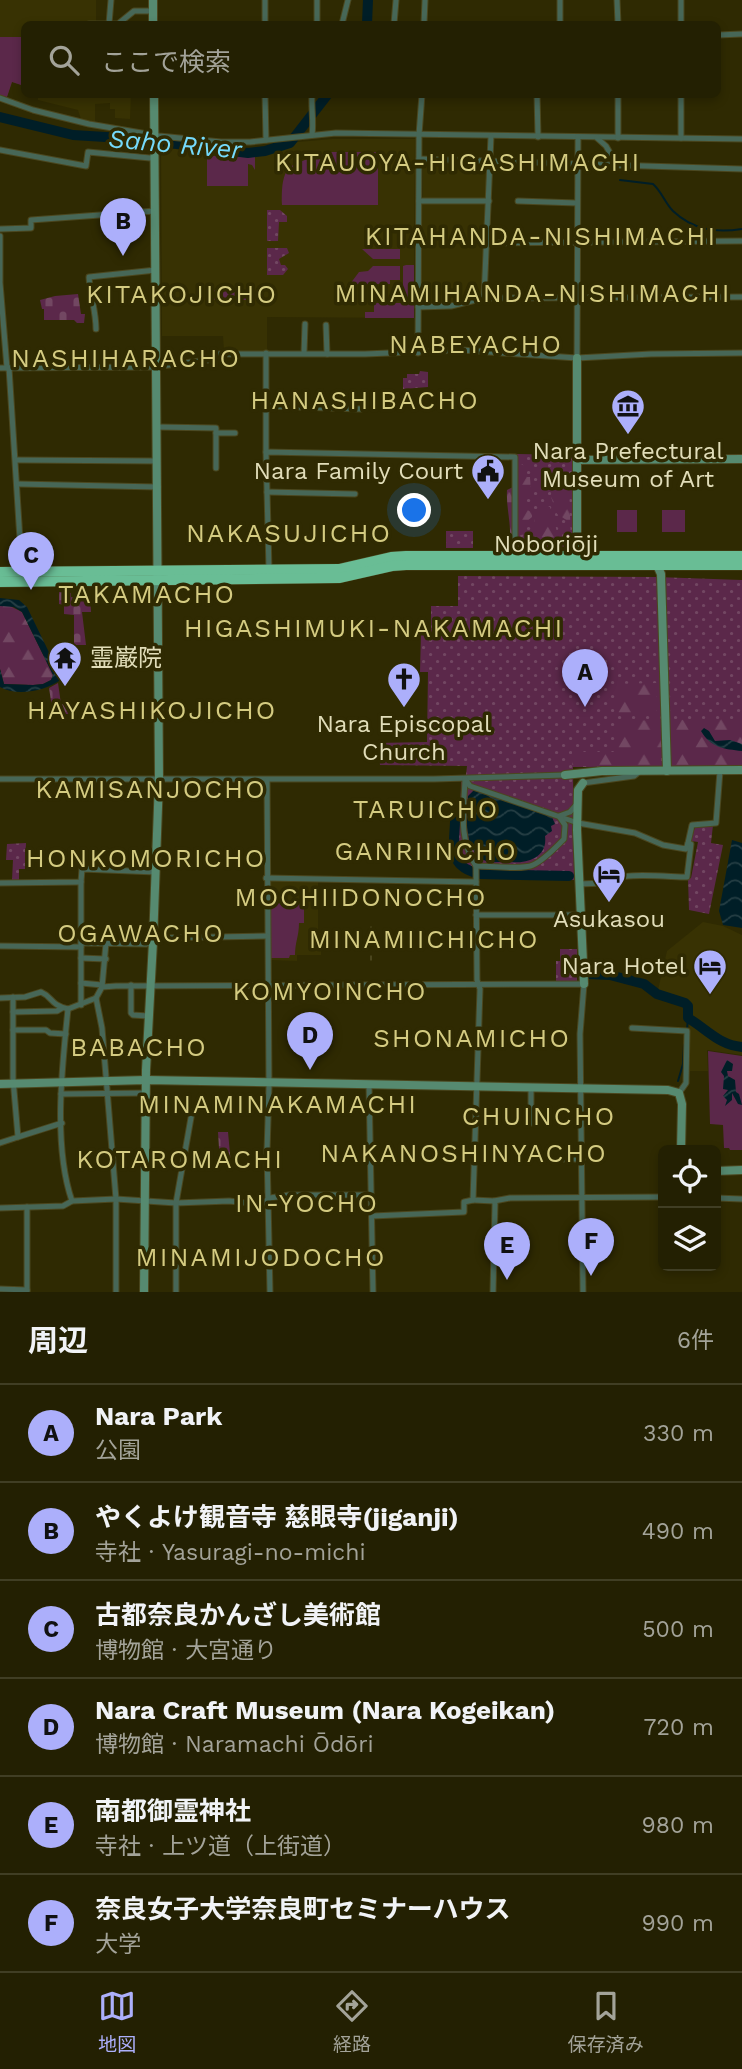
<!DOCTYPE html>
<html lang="ja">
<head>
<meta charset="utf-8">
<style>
	body { margin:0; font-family:"Work Sans","Noto Sans JP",sans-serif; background:#2b280c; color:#f1f3f6 }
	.controls { position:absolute; right:21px; bottom:21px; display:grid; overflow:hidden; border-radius:10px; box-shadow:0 4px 10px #0003 }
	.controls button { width:63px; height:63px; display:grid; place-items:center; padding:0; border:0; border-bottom:2px solid #403e24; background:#232002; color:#f1f3f6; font:35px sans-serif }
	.you { position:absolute; left:415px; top:511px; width:24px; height:24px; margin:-18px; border:5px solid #fff; border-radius:50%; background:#1a73e8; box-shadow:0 0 0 10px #1a73e833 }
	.badge { display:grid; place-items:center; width:46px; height:46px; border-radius:50%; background:#acaffb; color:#111; font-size:23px; font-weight:700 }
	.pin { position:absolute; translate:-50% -58px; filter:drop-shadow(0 2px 4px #0008) }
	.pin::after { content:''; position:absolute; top:37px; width:24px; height:21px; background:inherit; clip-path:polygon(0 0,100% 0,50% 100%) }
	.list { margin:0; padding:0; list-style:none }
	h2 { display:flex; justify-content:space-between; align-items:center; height:91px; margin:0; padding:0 28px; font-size:30px }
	h2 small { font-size:23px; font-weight:400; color:#a3a399 }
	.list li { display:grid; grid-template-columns:46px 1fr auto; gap:21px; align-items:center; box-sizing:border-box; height:98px; padding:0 28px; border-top:2px solid #403e24 }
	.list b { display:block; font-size:26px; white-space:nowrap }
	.list p { margin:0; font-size:23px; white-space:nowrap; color:#a3a399 }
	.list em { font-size:23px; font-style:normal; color:#a3a399 }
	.icon { flex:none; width:38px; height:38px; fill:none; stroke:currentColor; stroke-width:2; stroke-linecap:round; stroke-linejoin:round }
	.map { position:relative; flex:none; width:742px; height:1292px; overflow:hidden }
	.search { position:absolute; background:#232002; box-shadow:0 4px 10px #0003; left:21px; right:21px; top:21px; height:77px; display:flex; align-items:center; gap:18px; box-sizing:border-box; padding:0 24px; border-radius:10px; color:#a3a399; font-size:26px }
	.sheet { height:679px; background:#232002 }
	nav { display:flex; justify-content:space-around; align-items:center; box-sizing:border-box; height:98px; border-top:2px solid #403e24; background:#232002; font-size:19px; color:#a3a399 }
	nav a { display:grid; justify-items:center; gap:4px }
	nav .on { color:#acaffb }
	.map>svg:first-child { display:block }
	.built { fill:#383203 }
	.grass { fill:url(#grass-dots) }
	.forest { fill:url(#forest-firs) }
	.cemetery { fill:url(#cemetery-stones) }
	.garden { fill:#5b284a }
	.water { fill:url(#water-waves) }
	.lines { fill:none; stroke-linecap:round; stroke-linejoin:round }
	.stream { stroke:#001e27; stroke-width:2 }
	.river { stroke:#001e27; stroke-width:10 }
	.street-tunnel { stroke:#4a451d; stroke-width:5; stroke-dasharray:5 2.5; stroke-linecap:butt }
	.street-casing { stroke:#4b471f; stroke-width:7 }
	.secondary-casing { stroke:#4b471f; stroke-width:10 }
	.highway-casing { stroke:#4b471f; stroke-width:11 }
	.street { stroke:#476757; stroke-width:5 }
	.secondary { stroke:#568a70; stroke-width:8 }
	.highway { stroke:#69bd95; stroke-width:10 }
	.labels { text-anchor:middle; stroke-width:7; stroke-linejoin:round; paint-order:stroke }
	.poi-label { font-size:24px; fill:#e1ddb9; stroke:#2f2a02 }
	.street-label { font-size:24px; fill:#e1ddb9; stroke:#2f2a02 }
	.water-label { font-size:26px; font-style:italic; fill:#75dafb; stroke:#2f2a02 }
	.neighbourhood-label { font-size:26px; letter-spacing:2px; fill:#d4cb81; stroke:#2f2a02 }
</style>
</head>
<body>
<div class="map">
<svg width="742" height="1292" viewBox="0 0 742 1292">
	<defs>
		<pattern id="grass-dots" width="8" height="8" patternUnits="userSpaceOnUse" patternTransform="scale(1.75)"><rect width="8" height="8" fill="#5b284a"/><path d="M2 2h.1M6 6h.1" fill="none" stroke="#724762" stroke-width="1.8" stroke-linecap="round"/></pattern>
		<pattern id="forest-firs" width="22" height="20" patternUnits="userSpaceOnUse" patternTransform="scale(1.75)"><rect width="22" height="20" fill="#5b284a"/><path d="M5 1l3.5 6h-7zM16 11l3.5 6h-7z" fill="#724762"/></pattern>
		<pattern id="cemetery-stones" width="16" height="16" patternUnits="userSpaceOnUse" patternTransform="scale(1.75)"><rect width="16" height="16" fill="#5b284a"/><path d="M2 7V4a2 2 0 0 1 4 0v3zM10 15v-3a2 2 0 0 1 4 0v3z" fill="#724762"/></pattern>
		<pattern id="water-waves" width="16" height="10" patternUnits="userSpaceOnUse" patternTransform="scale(1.75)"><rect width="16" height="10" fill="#001e27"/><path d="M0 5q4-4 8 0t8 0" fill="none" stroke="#253e44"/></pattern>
	</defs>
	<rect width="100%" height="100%" fill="#2f2a02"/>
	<g class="built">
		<path d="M0 0H96V22H87V24H24V86L12 82 7 97 0 95Z"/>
		<path d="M38 95H131L130 119 115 118V109H110V103L95 104V122L81 119 78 110 38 100Z"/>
		<path d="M332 139H415L414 318 267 317V349L270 351H224L223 336H162L161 147 207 153 249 155 267 153 298 142Z"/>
		<path d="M423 162H488L486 198 423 199Z"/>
		<path d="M485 202 482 296 450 304 428 305V296H421V204Z"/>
		<path d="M268 879 318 880V933H321V955H297V961L270 960Z"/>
		<path d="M703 922 723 926 742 935V1055L707 1050 708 1071H690L689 1004 684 998 658 990 667 951Z"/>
	</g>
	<g class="grass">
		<path d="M267 210H280L287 216V222H279L278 241H267Z"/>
		<path d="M267 248H287L289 253 279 259 281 265H285L288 269 283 275H267Z"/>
		<path d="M420 371 428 372V387L403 389V378H407V374H419Z"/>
		<path d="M517 454 572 455V547H518Z"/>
		<rect x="446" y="531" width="27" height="17"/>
		<path d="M458 576 656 577 742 580V766L573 767 574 880 478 876C447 863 454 849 454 820H460L461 782 466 775 467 766 380 765 378 743 427 742 428 672H420L421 633 431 632V606H458Z"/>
		<path d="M713 825 711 843 723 845 709 914 689 910 688 879 691 878 698 842 691 841 695 827Z"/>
		<path d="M26 843 25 869H19V880H12L13 860H6L7 844Z"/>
		<path d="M560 949H577V984H556V961H560Z"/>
	</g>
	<g class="forest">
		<path d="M513 459 526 467 527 477H530C530 481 531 484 530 488 527 497 519 500 527 510L532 512V517L526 522 524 534 510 539C511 522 506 507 507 490L513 487Z"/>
		<path d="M569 483 571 545 568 544 563 532 568 521 557 514 551 497 552 488Z"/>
		<path d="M544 505 550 507 561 546 534 545V541H537L538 538 535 536 530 539 536 514Z"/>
		<path d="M6 604 22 612 53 675 51 680 43 684 33 685 4 684 0 669V606Z"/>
		<path d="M656 683V715H616V684Z"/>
		<path d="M742 719V766H672L670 763 669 720Z"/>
		<path d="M659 720 661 721V766H572V752H616V721Z"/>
	</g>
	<g class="cemetery">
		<path d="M78 294 81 314H85L84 323H77L74 320H44V309H42L40 300 55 296Z"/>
		<path d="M59 592 71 593V597L79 598 90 595 91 612H82L86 645H74V615L64 614V605L59 604Z"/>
		<path d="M58 683 61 704 69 705V714H53L49 688Z"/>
		<path d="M218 1132H228L231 1165H220Z"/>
	</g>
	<g class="garden">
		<path d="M0 37H24V86L12 82 7 97 0 95Z"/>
		<path d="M329 152H378V205H282C281 160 291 166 329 152Z"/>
		<path d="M207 156H255V170L252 165 248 164V186H207Z"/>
		<path d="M362 249H400V259H373Z"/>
		<path d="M406 265H414V318H365V312H374V303H403V266Z"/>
		<path d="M373 266H400V280H390V284H350L359 272 368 271Z"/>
		<path d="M247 290V300H209V290Z"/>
		<rect x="617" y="510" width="20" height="22"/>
		<rect x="662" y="510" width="23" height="22"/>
		<path d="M269 903H300L304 907V923H299C299 936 295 942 295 955H290L289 958H270Z"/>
		<path d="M708 1051 742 1056V1150H730L729 1148H724L723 1125 710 1124Z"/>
	</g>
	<g class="water">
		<path d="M0 598 19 600 27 607 62 679C46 691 17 697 0 687V669L4 684 33 685 43 684 51 680 53 675 22 612 14 607 0 606Z"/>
		<path d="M704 728 709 731 715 741 730 740 742 744V751C724 749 711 748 701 731Z"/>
		<path d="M474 790 552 817 555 824 551 826 552 831 545 836C548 858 526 864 508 862 501 861 493 864 486 861 463 853 466 815 468 796Z"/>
		<path d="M732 840 742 843V928L723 925 719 911Z"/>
		<path d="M727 1060 733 1064 732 1071H727L728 1076 735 1080 736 1092 739 1094 742 1105 738 1104 732 1093V1100L725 1106 727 1100 723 1096 728 1090 723 1089 724 1076 721 1072Z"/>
	</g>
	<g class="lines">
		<g class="stream">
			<path d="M620 180 653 184C662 192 665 203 673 211 693 230 716 233 742 229"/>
			<path d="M687 1029 688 1018"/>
			<path d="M678 1081 683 1064 684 1045"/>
		</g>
		<g class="river">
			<path d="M367 24 368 0"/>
			<path d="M0 117 73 135 138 139 248 153 265 151 290 143 328 94"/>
			<path d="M455 822C454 848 448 867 480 874L569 876"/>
			<path d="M589 974 610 975 644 984 657 994 685 1003 688 1006V1018C708 1030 719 1045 742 1047"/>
		</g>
		<g class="street-tunnel">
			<path d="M370 929H372"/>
			<path d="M370 958H372"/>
		</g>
		<g class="street-casing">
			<g id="street">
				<path d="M317 0V24"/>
				<path d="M560 0V24"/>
				<path d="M617 0 618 24"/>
				<path d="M681 0V24"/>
				<path d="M89 24H118L134 11H153"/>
				<path d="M109 24 111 0"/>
				<path d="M265 24V0"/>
				<path d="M342 24 348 0"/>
				<path d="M394 24 396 0"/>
				<path d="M424 24 425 0"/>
				<path d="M718 35 742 34"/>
				<path d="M265 94 266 140"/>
				<path d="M537 94 538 137"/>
				<path d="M0 98 33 110 89 124 159 136 221 142H250L336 133 742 139"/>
				<path d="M312 135C314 121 311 109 312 94"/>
				<path d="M597 138 606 146 617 165"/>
				<path d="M618 138V94"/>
				<path d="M681 138V94"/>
				<path d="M0 150 86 166 88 152 150 158"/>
				<path d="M419 159 742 169"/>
				<path d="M419 201H489"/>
				<path d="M518 201 577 203"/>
				<path d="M123 213 124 230"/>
				<path d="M0 229 31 228V220L155 211"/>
				<path d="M0 236V281"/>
				<path d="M487 243 742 241"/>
				<path d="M0 283 7 368"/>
				<path d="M484 298 491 136"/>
				<path d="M418 307 451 306 484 298 742 297"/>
				<path d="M326 325 327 354"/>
				<path d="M96 329C96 311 90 295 89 277L156 270"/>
				<path d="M304 353 305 324"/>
				<path d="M418 353 419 135 422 94"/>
				<path d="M577 358 578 137"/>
				<path d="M0 368 153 367 208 360 214 354H365L461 350 577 358 651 354 742 353"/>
				<path d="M9 368 22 571"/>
				<path d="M266 406 361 409"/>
				<path d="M158 427 216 428V468"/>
				<path d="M216 433H235"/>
				<path d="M266 452V353"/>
				<path d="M17 460 157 461"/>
				<path d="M18 484 158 487"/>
				<path d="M267 492 355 494"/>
				<path d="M269 570 266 452 515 457V556"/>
				<path d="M0 779H434L565 775"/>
				<path d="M465 779C464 809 458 839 476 866L477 980 480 989 473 1200 494 1201 495 1204 493 1292"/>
				<path d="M465 779 470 786 578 823 635 833 663 845 686 849 688 843"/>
				<path d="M267 780 269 1087 267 1151 270 1292"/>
				<path d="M583 783 634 776 640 771"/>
				<path d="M476 866C489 866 523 870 533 865 544 860 555 848 564 839L565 825 559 816 570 812 577 804"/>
				<path d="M266 878 476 882"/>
				<path d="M0 883 81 882 82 869 156 872"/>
				<path d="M579 884 605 883C618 871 668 877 687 877L691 844 688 843 692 825 716 823 720 771"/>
				<path d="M476 915H580"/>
				<path d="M81 943 146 944 158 938 267 936"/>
				<path d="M0 946 81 947"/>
				<path d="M81 958 106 959"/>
				<path d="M81 983 102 985"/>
				<path d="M131 985V1013L133 1015 148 1016"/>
				<path d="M102 987 106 943"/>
				<path d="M0 998 25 997 41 992C53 997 50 1005 68 1009L96 998 102 987 116 986 584 984 580 1034 583 1292"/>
				<path d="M96 998 102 1028 116 1199V1292"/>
				<path d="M81 1005V882"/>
				<path d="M68 1009C62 1067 53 1146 72 1201"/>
				<path d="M13 1012 57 1011 62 1008"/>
				<path d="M632 1028 687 1031 686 1083 679 1093"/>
				<path d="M13 1030H46L50 1033 66 1034"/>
				<path d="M369 1084 373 1292"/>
				<path d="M531 1087V1123"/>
				<path d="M61 1094 146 1093"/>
				<path d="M18 1137 62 1123"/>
				<path d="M0 1143 18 1137 13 1079V997"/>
				<path d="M562 1159H582"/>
				<path d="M716 1198 742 1199"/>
				<path d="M494 1201 510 1198 663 1197"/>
				<path d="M27 1207V1292"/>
				<path d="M0 1208 63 1206 72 1201 116 1199 176 1203 229 1201 248 1203H263L270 1198 289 1195H371"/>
				<path d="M372 1216 464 1212V1202L473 1200"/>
				<path d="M0 1289 27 1290"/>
				<path d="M176 1292V1203L192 1112"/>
			</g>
		</g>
		<g class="secondary-casing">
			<g id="secondary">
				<path d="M153 0V24"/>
				<path d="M577 460 742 459"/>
				<path d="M577 562V358"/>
				<path d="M656 563 661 574 667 771"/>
				<path d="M565 775 602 771 742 770"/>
				<path d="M583 783 578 790 577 830 584 984"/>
				<path d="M0 1084 146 1080 668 1090 679 1093 682 1104 681 1150"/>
				<path d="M716 1171 742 1170"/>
				<path d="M144 1292 146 1070 153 942 159 780 154 94"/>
			</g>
		</g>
		<g class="highway-casing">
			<g id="highway">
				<path d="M0 572 339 569 391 557 406 556H742"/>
				<path d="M0 582 339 578 392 566 406 565H742"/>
			</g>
		</g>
		<use href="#street" class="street"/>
		<use href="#secondary" class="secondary"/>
		<use href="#highway" class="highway"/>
	</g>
	<defs>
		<g id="museum-pin" transform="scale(1.75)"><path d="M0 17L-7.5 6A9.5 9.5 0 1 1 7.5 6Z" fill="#acaffb" stroke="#2f2a02"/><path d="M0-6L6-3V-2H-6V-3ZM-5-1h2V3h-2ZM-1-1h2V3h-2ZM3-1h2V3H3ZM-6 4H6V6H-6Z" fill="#111"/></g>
		<g id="civic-pin" transform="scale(1.75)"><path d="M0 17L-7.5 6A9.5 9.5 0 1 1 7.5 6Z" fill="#acaffb" stroke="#2f2a02"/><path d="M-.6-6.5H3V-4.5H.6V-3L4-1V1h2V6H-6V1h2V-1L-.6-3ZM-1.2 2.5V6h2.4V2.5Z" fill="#111"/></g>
		<g id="temple-pin" transform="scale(1.75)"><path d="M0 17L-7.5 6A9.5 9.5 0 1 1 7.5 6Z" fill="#acaffb" stroke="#2f2a02"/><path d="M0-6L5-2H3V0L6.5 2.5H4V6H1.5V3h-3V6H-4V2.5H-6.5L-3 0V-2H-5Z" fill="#111"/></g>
		<g id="church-pin" transform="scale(1.75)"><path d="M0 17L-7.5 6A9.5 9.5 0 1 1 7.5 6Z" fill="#acaffb" stroke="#2f2a02"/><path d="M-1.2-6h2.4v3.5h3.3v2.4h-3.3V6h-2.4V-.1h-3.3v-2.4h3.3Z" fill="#111"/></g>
		<g id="hotel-pin" transform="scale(1.75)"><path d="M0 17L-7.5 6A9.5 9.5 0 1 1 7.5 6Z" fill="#acaffb" stroke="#2f2a02"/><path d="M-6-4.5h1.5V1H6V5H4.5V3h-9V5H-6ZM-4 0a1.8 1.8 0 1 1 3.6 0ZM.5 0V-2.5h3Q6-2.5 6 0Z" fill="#111"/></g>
	</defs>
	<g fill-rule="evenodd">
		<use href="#museum-pin" x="628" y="406"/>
		<use href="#civic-pin" x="488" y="471"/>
		<use href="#temple-pin" x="65" y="658"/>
		<use href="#church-pin" x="404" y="679"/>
		<use href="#hotel-pin" x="609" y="874"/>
		<use href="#hotel-pin" x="710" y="966"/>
	</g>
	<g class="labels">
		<g class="poi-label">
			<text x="628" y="459">Nara Prefectural<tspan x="628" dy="28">Museum of Art</tspan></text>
			<text x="463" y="479" text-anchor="end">Nara Family Court</text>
			<text x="90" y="666" text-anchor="start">霊巌院</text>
			<text x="404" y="732">Nara Episcopal<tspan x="404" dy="28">Church</tspan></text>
			<text x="609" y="927">Asukasou</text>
			<text x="686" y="974" text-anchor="end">Nara Hotel</text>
		</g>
		<g class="street-label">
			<text x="546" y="552">Noboriōji</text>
		</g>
		<g class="water-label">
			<text transform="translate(175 144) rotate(5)" y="9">Saho River</text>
		</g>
		<g class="neighbourhood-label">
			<text x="458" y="171">KITAUOYA-HIGASHIMACHI</text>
			<text x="541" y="245">KITAHANDA-NISHIMACHI</text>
			<text x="533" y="302">MINAMIHANDA-NISHIMACHI</text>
			<text x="182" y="303">KITAKOJICHO</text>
			<text x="476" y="353">NABEYACHO</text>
			<text x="126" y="367">NASHIHARACHO</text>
			<text x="365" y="409">HANASHIBACHO</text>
			<text x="289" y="542">NAKASUJICHO</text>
			<text x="147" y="603">TAKAMACHO</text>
			<text x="374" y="637">HIGASHIMUKI-NAKAMACHI</text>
			<text x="152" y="719">HAYASHIKOJICHO</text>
			<text x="151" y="798">KAMISANJOCHO</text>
			<text x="426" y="818">TARUICHO</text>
			<text x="426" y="860">GANRIINCHO</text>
			<text x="146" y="867">HONKOMORICHO</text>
			<text x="361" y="906">MOCHIIDONOCHO</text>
			<text x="141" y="942">OGAWACHO</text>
			<text x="424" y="948">MINAMIICHICHO</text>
			<text x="330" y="1000">KOMYOINCHO</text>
			<text x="472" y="1047">SHONAMICHO</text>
			<text x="139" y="1056">BABACHO</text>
			<text x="278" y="1113">MINAMINAKAMACHI</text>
			<text x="539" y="1125">CHUINCHO</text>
			<text x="464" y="1162">NAKANOSHINYACHO</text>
			<text x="180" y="1168">KOTAROMACHI</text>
			<text x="307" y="1212">IN-YOCHO</text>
			<text x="261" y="1266">MINAMIJODOCHO</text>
		</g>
	</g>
</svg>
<div class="controls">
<button><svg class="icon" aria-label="locate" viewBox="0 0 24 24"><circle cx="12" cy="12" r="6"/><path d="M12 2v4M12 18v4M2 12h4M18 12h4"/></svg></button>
<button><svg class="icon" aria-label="layers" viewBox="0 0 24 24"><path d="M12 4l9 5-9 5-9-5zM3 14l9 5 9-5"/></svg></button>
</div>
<div class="you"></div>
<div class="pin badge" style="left:585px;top:707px">A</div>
<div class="pin badge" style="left:123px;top:256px">B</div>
<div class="pin badge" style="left:31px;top:590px">C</div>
<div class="pin badge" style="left:310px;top:1070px">D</div>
<div class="pin badge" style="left:507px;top:1280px">E</div>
<div class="pin badge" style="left:591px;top:1276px">F</div>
<div class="search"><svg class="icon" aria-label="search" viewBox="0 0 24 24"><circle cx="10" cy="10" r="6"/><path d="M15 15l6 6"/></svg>ここで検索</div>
</div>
<section class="sheet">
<h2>周辺<small>6件</small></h2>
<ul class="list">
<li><span class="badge">A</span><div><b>Nara Park</b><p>公園</p></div><em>330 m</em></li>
<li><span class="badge">B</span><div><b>やくよけ観音寺 慈眼寺(jiganji)</b><p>寺社 · Yasuragi-no-michi</p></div><em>490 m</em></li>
<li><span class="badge">C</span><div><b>古都奈良かんざし美術館</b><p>博物館 · 大宮通り</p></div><em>500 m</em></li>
<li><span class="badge">D</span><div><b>Nara Craft Museum (Nara Kogeikan)</b><p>博物館 · Naramachi Ōdōri</p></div><em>720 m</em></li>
<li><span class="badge">E</span><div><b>南都御霊神社</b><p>寺社 · 上ツ道（上街道）</p></div><em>980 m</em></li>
<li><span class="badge">F</span><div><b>奈良女子大学奈良町セミナーハウス</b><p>大学</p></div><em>990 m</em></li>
</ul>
</section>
<nav>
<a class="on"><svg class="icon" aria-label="map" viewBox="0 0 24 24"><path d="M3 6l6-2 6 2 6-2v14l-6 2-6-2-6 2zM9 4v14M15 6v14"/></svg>地図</a>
<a><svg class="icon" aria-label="directions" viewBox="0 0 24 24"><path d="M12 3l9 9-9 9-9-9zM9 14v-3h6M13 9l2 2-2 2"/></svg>経路</a>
<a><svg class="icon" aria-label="saved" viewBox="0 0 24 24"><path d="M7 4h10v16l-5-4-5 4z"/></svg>保存済み</a>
</nav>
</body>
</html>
